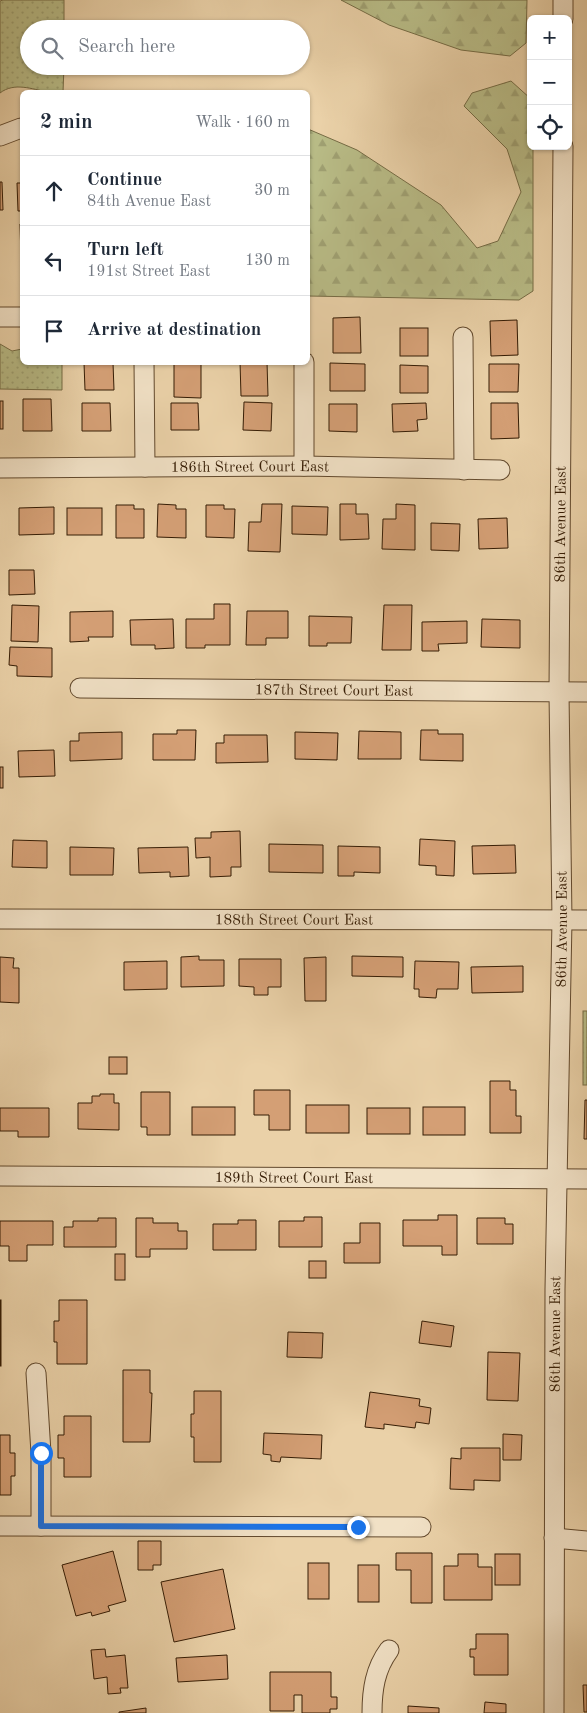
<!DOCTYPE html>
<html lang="en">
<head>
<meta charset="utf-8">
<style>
	body { margin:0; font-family:"Old Standard TT",serif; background:#f6f6f7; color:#1f2937 }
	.controls { position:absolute; right:15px; top:15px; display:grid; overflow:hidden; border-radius:8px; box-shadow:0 1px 4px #0004 }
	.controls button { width:45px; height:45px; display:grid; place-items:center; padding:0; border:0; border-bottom:1px solid #e0e1e3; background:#fff; color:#1f2937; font:25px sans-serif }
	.stop { position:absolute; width:15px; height:15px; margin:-11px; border:4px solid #1a73e8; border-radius:50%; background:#fff }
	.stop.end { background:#1a73e8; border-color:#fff; box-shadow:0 1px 5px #0008 }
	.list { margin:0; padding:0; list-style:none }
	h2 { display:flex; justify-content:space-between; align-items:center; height:65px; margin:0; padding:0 20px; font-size:21px }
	h2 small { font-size:16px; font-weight:400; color:#747a83 }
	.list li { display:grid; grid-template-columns:32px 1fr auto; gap:15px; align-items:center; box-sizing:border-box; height:70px; padding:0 20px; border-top:1px solid #e0e1e3 }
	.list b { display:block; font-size:19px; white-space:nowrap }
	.list p { margin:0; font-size:16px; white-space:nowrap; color:#747a83 }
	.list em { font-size:16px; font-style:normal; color:#747a83 }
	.icon { flex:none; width:28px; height:28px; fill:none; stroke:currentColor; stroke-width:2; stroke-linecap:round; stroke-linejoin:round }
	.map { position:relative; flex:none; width:587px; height:1713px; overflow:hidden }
	.search { position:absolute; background:#fff; box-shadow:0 1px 4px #0004; left:20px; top:20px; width:290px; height:55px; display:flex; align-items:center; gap:12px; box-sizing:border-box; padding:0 18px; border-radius:28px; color:#747a83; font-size:19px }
	.panel { position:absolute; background:#fff; box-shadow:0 1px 4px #0004; left:20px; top:90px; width:290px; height:275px; border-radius:8px }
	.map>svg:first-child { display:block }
	.forest { fill:url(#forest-firs); stroke:#766c45 }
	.park { fill:url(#park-dots); stroke:#766c45 }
	.building { fill:#d49f75; stroke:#351c04 }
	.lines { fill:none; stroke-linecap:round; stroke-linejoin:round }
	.minor-casing { stroke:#62492d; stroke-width:21 }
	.minor { stroke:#f1e1c6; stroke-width:19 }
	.route { stroke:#1a73e8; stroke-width:6 }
	.labels { text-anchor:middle; stroke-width:5; stroke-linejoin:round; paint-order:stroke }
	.street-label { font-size:15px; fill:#351c04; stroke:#f1e1c6 }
</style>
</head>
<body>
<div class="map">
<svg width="587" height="1713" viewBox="0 0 587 1713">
	<defs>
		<pattern id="forest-firs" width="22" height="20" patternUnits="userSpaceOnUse" patternTransform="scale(1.25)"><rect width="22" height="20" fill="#b8bb86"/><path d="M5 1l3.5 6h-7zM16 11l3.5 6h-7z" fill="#9fa072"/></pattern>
		<pattern id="park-dots" width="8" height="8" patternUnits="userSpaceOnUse" patternTransform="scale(1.25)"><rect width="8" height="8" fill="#b8bb86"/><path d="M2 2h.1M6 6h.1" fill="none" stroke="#9fa072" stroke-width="1.8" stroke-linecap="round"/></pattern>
	</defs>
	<rect width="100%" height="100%" fill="#ead1a8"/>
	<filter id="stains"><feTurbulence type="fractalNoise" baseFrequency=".004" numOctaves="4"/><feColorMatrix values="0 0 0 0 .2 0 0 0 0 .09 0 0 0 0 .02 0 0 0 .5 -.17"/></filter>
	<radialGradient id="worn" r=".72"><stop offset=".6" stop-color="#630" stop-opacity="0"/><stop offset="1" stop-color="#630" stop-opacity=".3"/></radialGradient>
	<g class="forest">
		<path d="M341 0H527L526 43 510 56 461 50 389 25Z"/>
		<path d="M511 81 531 99V146H533V291L519 300 308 296V129L357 150 441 205 477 248 498 241 521 192 507 149 464 106 472 93Z"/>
	</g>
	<g class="park">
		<path d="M3 0H64V29H29V66H64L63 92C58 93 52 94 47 92 32 89 14 82 0 93V1Z"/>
		<path d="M0 344 12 351 22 349V362L62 363V390L0 389Z"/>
		<rect x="583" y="1011" width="4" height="74"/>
	</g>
	<g class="building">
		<path d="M0 182H2L3 210H0Z"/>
		<path d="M17 183H22V211H18Z"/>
		<path d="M20 224H22V258H21Z"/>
		<path d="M360 317 361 353H333V318Z"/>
		<path d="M517 320 518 355 491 356 490 321Z"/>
		<rect x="400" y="328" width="28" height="28"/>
		<path d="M174 362H201V398L174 397Z"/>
		<path d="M240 362H267L268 396H241Z"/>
		<path d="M84 363H113L114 390H85Z"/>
		<path d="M330 363 365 364V391H330Z"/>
		<path d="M489 364H519L518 392H489Z"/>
		<path d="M400 365 428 366V393H400Z"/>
		<path d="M23 399H51L52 431H23Z"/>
		<rect x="0" y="401" width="3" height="28"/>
		<path d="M244 402 272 403 271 431 243 430Z"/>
		<path d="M82 403H110L111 431H82Z"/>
		<path d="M171 403H198L199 430H171Z"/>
		<path d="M426 403 427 419 417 420 418 431 393 432 392 404Z"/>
		<path d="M491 403H518L519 438 491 439Z"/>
		<path d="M329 404H357V432L329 431Z"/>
		<path d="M158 504 176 505V509H186V538L157 537Z"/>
		<path d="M262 504H282L280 552 248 551 249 522H261Z"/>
		<path d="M340 504H356V514H368L369 539 340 540Z"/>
		<path d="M396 504 415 505V550L382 549 383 519H396Z"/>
		<path d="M116 505H134V509H144V538H116Z"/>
		<path d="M206 505H224V509H235L234 538 206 537Z"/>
		<path d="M292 506 328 507 327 535 292 534Z"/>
		<path d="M54 507V534L19 535V508Z"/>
		<rect x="67" y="508" width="35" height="27"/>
		<path d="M507 518 508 548 479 549 478 519Z"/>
		<path d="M431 523 460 524 459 551 431 550Z"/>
		<path d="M9 570H34L35 594 9 595Z"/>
		<path d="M214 604H230V645H205V648H186V619H214Z"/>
		<path d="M12 605 39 606 38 642 11 641Z"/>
		<path d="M384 605H412L411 650H382Z"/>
		<path d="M113 611V637H88L89 641 70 642V612Z"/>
		<path d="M247 611H288V638H266V645H246Z"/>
		<path d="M309 616 352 617 351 643H327V646H309Z"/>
		<path d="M173 619 174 648 155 649V645H131L130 620Z"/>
		<path d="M482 619 520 620V648L481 647Z"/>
		<path d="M467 621V643L438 644 439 651H422V622Z"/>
		<path d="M10 647 52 648V677L17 676V666L9 665Z"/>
		<path d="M177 730H196L195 760H153V734H177Z"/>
		<path d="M421 730H438V734H463V761L420 760Z"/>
		<path d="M359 731 401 732V759H358Z"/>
		<path d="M122 732V759L70 761V741H79V733Z"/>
		<path d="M295 732 338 733 337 760 295 759Z"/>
		<path d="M224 735H267L268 762 216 763V743H224Z"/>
		<path d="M54 750 55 776 19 777 18 751Z"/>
		<rect x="0" y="767" width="3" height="21"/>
		<path d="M240 831 241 867H231V876L210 877V857L196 858 195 838H211V832Z"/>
		<path d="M420 839 455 841 454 876 436 875V866L419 865Z"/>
		<path d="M13 840 47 841V868L12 867Z"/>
		<path d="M269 844 323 845V873L269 872Z"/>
		<path d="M515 845 516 873 473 874 472 846Z"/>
		<path d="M338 846 380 847V873L354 872V876H338Z"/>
		<path d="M70 847 114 848 113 875H70Z"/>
		<path d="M188 847 189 876 170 877V872L139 873 138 848Z"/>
		<path d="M199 956V960H224V986L181 987V957Z"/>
		<path d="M352 956 403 957V977L352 976Z"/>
		<path d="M0 957 14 958 13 968H19V1003L0 1002Z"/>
		<path d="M326 957V1001H305L304 958Z"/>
		<path d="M239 959H281V987H268V995H254V987L239 986Z"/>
		<path d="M167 961V989L124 990V962Z"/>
		<path d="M415 961 459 962 458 989H437L436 998 419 997V989H414Z"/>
		<path d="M523 966V992L472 993 471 967Z"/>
		<rect x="109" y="1057" width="18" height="17"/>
		<path d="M490 1081H510V1090H516V1116H521V1133H490Z"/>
		<path d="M254 1090H290V1130H269V1115H254Z"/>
		<path d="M141 1092H170V1135H147V1127H141Z"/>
		<path d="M100 1094H114V1103H119V1130L78 1129V1103H92V1096H100Z"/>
		<path d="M585 1100H587V1139H584Z"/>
		<rect x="306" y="1105" width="43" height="28"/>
		<rect x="192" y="1107" width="43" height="28"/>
		<rect x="423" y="1107" width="42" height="28"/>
		<path d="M0 1108H49V1137H18V1131H0Z"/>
		<rect x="367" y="1108" width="43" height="26"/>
		<path d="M438 1215H457V1255H442V1246H403V1220H438Z"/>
		<path d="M304 1217H322V1247H279V1221H304Z"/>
		<path d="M98 1218H116V1247H64V1227H73V1221H98Z"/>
		<path d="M136 1218H153V1223H178V1231H187V1249H150V1257H136Z"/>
		<path d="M477 1218H505V1224H513V1244H477Z"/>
		<path d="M238 1220H256V1250H213V1224H238Z"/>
		<path d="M0 1221H53V1245H27V1261H9V1246H0Z"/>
		<path d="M360 1223H380V1263H344V1243H360Z"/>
		<rect x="115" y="1254" width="10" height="26"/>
		<rect x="309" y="1261" width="17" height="17"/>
		<rect x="0" y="1300" width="1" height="66"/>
		<path d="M59 1300H87V1364H57V1342H54V1321H59Z"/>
		<path d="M422 1321 454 1326 451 1347 419 1343Z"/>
		<path d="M288 1332 323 1333 322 1358 287 1357Z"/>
		<path d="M488 1352 520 1353 518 1401 487 1400Z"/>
		<path d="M123 1370H150V1393H152L150 1442H123Z"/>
		<path d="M194 1391H221V1462H194V1437H191V1414H194Z"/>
		<path d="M370 1392 420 1399 419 1406 431 1408 429 1424 416 1422 415 1428 384 1424V1429L365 1427Z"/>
		<path d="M64 1416H91V1477H64V1458H58V1435H64Z"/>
		<path d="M264 1433 322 1435 321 1459 281 1457 280 1462 271 1461V1455L263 1454Z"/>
		<path d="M503 1434 522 1435 521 1460H503Z"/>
		<path d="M0 1435H10V1453H15V1476H11V1495H0Z"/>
		<path d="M461 1448H500V1481L474 1480V1490L450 1489 451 1458 461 1459Z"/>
		<path d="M138 1541H161V1565H153V1570H138Z"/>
		<path d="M113 1551 126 1601 108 1606 110 1611 92 1616 91 1612 76 1616 62 1565Z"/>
		<path d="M396 1553H432V1603H411V1570H396Z"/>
		<path d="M458 1554H478V1567H492V1600H444V1566H458Z"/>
		<rect x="495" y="1554" width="25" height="31"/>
		<rect x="308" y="1563" width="21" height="36"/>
		<rect x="358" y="1565" width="21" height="37"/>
		<path d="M223 1569 235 1629 174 1642 161 1582Z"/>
		<path d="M476 1634H508V1675H474V1657H470V1649H476Z"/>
		<path d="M105 1649 106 1657 125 1655 128 1688H120L121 1693 108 1694 107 1677 94 1679 91 1650Z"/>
		<path d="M227 1655 228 1679 178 1682 176 1658Z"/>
		<path d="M270 1672H331V1697H337V1709H330V1713H302V1695H294V1711H270Z"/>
		<path d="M583 1685H587V1712H584Z"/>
		<path d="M485 1702 506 1704V1713H484Z"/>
		<path d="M408 1706 439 1708V1713H408Z"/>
		<path d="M146 1708V1713H119V1712Z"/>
	</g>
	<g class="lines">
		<g class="minor-casing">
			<g id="minor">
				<path d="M563 19V0"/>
				<path d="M0 136 21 128"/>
				<path d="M0 317H22"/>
				<path d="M463 337 464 470"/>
				<path d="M144 362 145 467"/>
				<path d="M304 362V466"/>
				<path id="s1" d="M0 468 304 466 500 470"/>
				<path id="s2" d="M80 688 587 692"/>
				<path id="s3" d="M0 919 587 920"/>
				<path id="s4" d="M0 1176 587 1179"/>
				<path d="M36 1373 41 1453V1526"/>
				<path d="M0 1526 421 1527"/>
				<path d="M554 1538 587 1541"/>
				<path d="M372 1713C372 1690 375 1669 389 1650"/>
				<path id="s5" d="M554 1713 555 1289 562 920 559 692 563 146"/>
			</g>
		</g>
		<use href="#minor" class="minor"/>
	</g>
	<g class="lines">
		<path class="route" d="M41 1453V1526L358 1527"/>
	</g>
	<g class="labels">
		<g class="street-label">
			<text dy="5" stroke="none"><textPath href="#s1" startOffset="250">186th Street Court East</textPath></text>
			<text dy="5" stroke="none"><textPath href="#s5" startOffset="1189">86th Avenue East</textPath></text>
			<text dy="5" stroke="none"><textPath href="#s2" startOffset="254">187th Street Court East</textPath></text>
			<text dy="5" stroke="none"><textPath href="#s3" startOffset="294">188th Street Court East</textPath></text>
			<text dy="5" stroke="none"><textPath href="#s5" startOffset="784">86th Avenue East</textPath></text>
			<text dy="5" stroke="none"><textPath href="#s4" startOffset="294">189th Street Court East</textPath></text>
			<text dy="5" stroke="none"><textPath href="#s5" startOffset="379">86th Avenue East</textPath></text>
		</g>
	</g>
	<rect width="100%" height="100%" filter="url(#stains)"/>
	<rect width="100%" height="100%" fill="url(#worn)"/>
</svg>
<div class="controls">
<button>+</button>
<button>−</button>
<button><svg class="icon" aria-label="locate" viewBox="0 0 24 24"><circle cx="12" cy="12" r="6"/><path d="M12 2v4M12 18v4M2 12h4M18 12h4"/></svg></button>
</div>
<div class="stop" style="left:41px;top:1453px"></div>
<div class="stop end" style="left:358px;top:1527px"></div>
<div class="search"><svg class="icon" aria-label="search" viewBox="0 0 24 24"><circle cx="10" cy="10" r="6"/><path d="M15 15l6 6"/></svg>Search here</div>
<section class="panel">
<h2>2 min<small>Walk · 160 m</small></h2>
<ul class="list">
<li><svg class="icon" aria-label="ahead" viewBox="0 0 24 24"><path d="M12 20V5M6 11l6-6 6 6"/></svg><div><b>Continue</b><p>84th Avenue East</p></div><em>30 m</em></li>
<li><svg class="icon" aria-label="left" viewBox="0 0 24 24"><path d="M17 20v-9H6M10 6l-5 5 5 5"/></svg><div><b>Turn left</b><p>191st Street East</p></div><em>130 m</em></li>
<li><svg class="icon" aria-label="arrive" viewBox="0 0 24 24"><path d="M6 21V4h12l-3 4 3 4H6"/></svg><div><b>Arrive at destination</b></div></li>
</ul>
</section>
</div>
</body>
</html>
